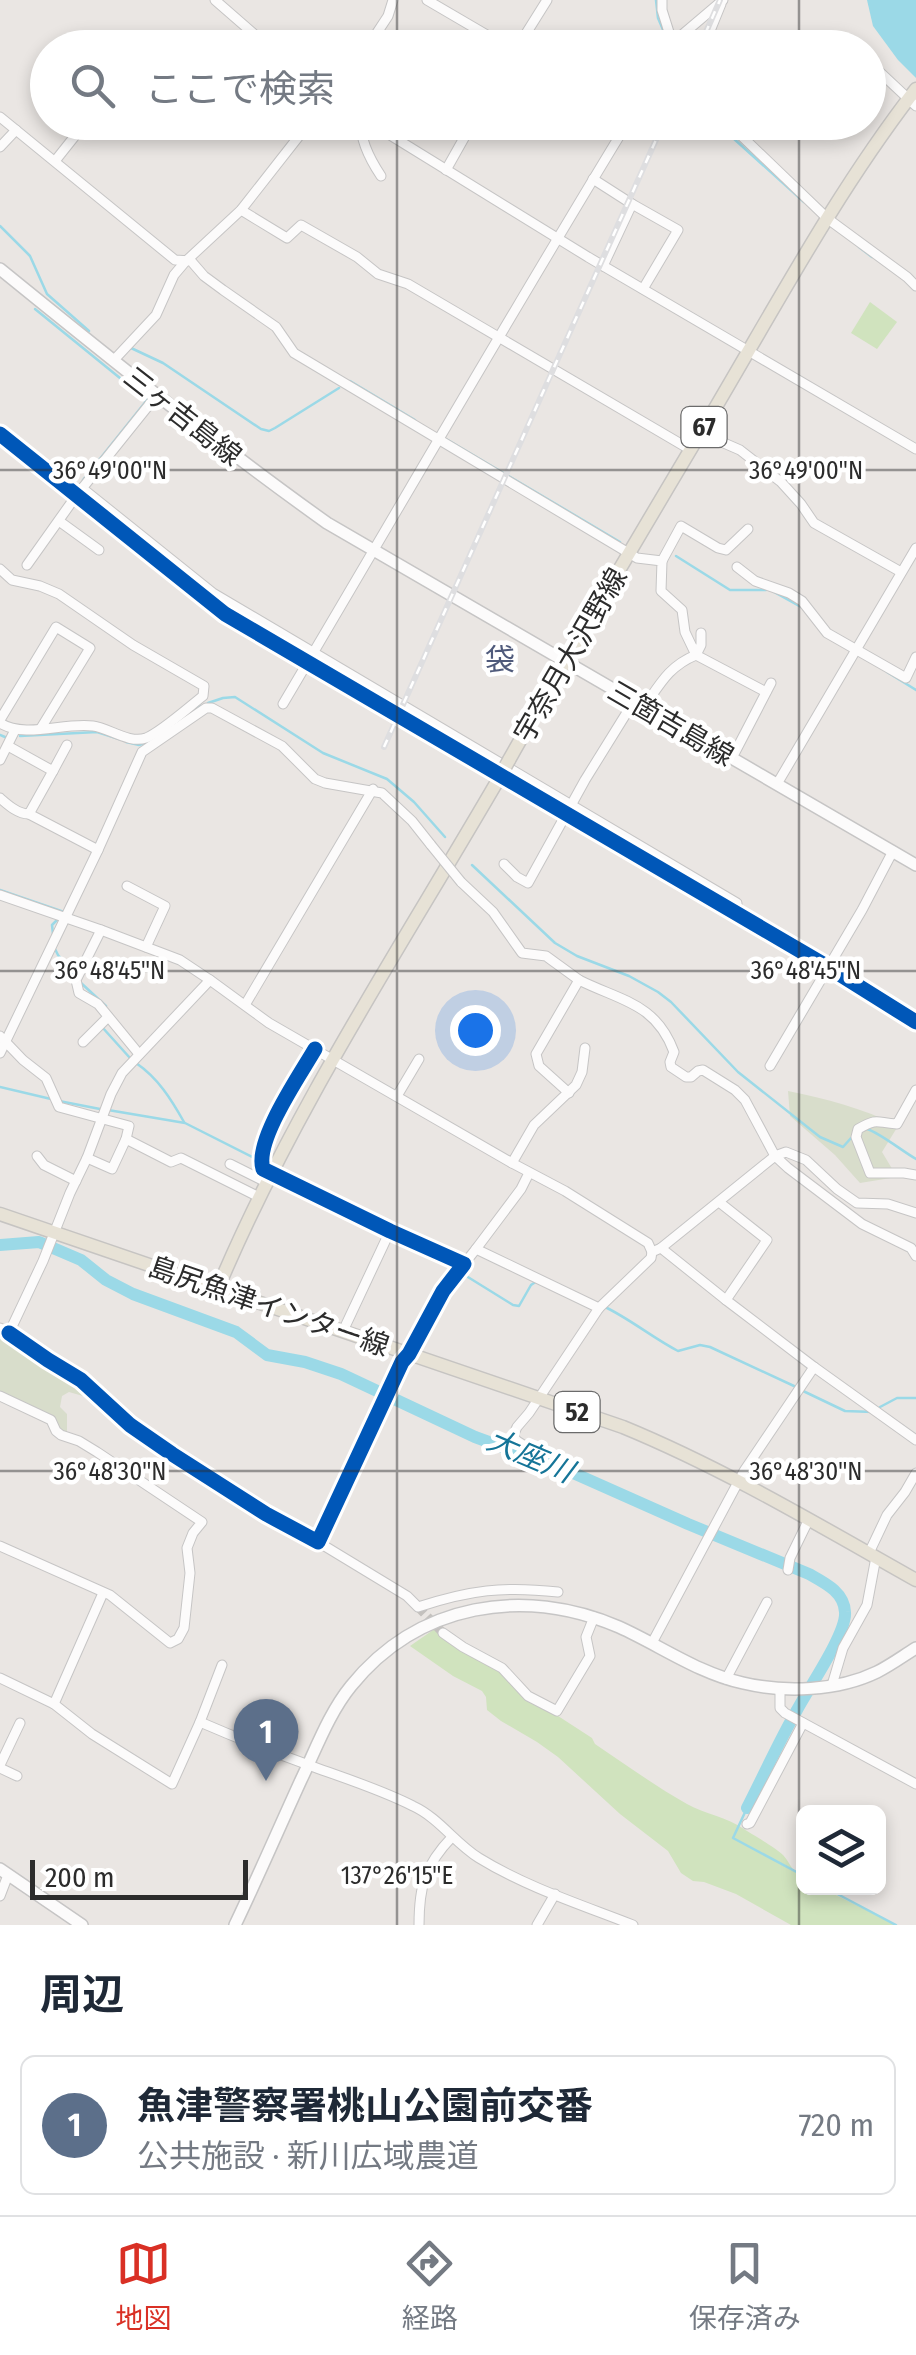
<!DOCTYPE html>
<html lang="ja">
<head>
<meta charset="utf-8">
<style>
	body { margin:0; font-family:"Fira Sans Condensed","Noto Sans JP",sans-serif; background:#f2f2f3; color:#1f2937 }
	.controls { position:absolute; right:30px; bottom:30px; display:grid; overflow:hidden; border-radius:15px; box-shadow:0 5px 15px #0003 }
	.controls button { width:90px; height:90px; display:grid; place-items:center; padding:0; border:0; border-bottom:2px solid #e0e1e3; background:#fff; color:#1f2937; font:50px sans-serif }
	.scale { position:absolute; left:30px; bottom:25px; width:218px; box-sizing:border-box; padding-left:10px; border:5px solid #2c2c2c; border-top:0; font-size:28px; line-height:35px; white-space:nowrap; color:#2c2c2c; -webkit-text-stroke:8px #fff; paint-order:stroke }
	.you { position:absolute; left:475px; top:1030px; width:35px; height:35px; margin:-25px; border:8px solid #fff; border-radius:50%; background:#1a73e8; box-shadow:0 0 0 15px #1a73e833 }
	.badge { display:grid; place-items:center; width:65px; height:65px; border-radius:50%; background:#d93025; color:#fff; font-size:32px; font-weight:700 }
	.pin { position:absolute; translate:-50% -82px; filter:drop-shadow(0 2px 5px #0008) }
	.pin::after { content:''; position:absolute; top:52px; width:35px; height:30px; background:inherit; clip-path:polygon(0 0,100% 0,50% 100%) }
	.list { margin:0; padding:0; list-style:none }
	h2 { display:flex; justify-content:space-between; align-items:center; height:130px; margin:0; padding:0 40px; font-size:42px }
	h2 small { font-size:32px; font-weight:400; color:#747a83 }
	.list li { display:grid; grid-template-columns:65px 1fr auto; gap:30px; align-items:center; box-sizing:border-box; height:140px; margin:0 20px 20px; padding:0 20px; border:2px solid #e0e1e3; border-radius:15px }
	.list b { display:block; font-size:38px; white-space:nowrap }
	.list p { margin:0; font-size:32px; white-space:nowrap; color:#747a83 }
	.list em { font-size:32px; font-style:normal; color:#747a83 }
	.icon { flex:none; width:55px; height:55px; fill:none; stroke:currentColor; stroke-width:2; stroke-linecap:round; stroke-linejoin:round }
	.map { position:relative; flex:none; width:916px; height:1925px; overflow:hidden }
	.search { position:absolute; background:#fff; box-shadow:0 5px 15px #0003; left:30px; right:30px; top:30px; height:110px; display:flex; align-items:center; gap:25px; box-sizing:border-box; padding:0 35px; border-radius:55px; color:#747a83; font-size:38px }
	.sheet { height:290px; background:#fff }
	nav { display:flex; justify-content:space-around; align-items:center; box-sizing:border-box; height:140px; border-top:2px solid #e0e1e3; background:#fff; font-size:28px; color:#747a83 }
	nav a { display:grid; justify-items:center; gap:5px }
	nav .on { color:#d93025 }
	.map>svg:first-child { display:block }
	.green { fill:#d0e3be }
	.cemetery { fill:#d8ddcb }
	.water { fill:#9bd9e7 }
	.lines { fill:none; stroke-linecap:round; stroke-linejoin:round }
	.stream { stroke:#9bd9e7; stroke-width:2.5 }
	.river { stroke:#9bd9e7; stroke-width:12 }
	.street-tunnel { stroke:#c4c1be; stroke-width:9; stroke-dasharray:9 4.5; stroke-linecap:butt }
	.street-casing { stroke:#c6c5c5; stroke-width:11 }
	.secondary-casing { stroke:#c6c5c5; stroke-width:14 }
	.primary-casing { stroke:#c6c4c2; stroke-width:15 }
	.street { stroke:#fcfbfb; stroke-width:9 }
	.secondary { stroke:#fcfbfb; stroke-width:11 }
	.primary { stroke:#e7e2d6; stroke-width:12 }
	.rail-casing { stroke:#dedee0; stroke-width:6 }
	.rail { stroke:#fff; stroke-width:2.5; stroke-dasharray:8; stroke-linecap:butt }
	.street-bridge-casing { stroke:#c6c5c5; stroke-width:11; stroke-linecap:butt }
	.primary-bridge-casing { stroke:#c6c4c2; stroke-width:15; stroke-linecap:butt }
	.street-bridge { stroke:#fcfbfb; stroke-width:9 }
	.primary-bridge { stroke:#e7e2d6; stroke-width:12 }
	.cycleway-casing { stroke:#fff; stroke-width:21 }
	.cycleway { stroke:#0057b8; stroke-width:15 }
	.ticks { fill:none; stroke:#2c2c2c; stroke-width:2.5; stroke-opacity:0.45 }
	.labels { text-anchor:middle; stroke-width:9; stroke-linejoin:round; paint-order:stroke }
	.shield { fill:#fff; stroke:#6b6b6b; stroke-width:2.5 }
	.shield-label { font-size:25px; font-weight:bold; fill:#2c2c2c }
	.street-label { font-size:28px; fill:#2c2c2c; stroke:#fff }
	.neighbourhood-label { font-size:30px; fill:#4f5a7b; stroke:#fff }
	.water-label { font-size:30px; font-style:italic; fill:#157598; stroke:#fff }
	.ticks-label { font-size:25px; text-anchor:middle; fill:#2c2c2c; stroke:#fff; stroke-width:9; stroke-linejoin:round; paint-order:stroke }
</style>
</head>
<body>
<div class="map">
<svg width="916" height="1925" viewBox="0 0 916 1925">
	<rect width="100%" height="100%" fill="#eae6e3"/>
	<g class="green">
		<path d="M870 302 897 322 877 349 851 333Z"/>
		<path d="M436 1628 444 1637 501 1669 555 1714 592 1738 595 1744C625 1764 655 1786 687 1804 705 1814 727 1817 744 1829 753 1835 778 1849 783 1855 791 1864 792 1872 803 1878L804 1888H822L896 1925H791L736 1894 704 1882 693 1881 681 1873 668 1851 620 1814 558 1757 537 1742 501 1721 487 1710 486 1697 482 1691 453 1676 410 1646Z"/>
	</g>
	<g class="cemetery">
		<path d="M788 1091C826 1099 863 1108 898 1126L882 1152 897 1177 860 1183 835 1155 790 1116Z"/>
		<path d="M0 1332 89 1394 83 1396 69 1392 62 1396 60 1407 67 1414V1433L60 1430 49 1414 0 1393Z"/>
	</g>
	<path class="water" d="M867 0H916V78L898 60 873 26Z"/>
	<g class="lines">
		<g class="stream">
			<path d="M656 0 658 18 667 39"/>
			<path d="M721 122 733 138 804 202"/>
			<path d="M0 226 30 256 47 294 89 331"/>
			<path d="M859 247 872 257"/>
			<path d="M35 309 147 400 83 480"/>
			<path d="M131 348 163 363 261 429 269 431 275 428 339 388"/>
			<path d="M350 381 415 420"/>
			<path d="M446 439 620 542"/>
			<path d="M142 541 159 555"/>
			<path d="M676 556 730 590H766"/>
			<path d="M774 592 801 607"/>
			<path d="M224 607 307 656"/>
			<path d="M314 660 359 687"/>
			<path d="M887 672 916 690"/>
			<path d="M208 703 223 698 235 697 323 753 387 779 414 802 445 837"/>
			<path d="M186 715 201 706"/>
			<path d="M0 735 5 737"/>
			<path d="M20 736 97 732 119 739"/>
			<path d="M126 742 139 745 152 741"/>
			<path d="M472 865 555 943 577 956 629 976 658 992 671 1002 738 1072 820 1137 843 1147 851 1138"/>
			<path d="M0 890 64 912 63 913"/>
			<path d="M53 934 52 925 58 919"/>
			<path d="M54 947 58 955 76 977"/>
			<path d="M81 983 106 1006 105 1009"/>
			<path d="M861 983 916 1015"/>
			<path d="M102 1027 130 1058"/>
			<path d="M136 1063C158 1078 171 1099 184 1122"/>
			<path d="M0 1087 51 1099"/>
			<path d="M59 1101 100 1109"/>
			<path d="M108 1110 185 1123 260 1161"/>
			<path d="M867 1129C880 1133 902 1151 916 1159"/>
			<path d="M280 1172 331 1197"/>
			<path d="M425 1251 456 1270"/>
			<path d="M463 1274 513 1305 519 1306 531 1285 537 1281"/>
			<path d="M605 1307C630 1319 653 1338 678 1351L700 1345 710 1347 794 1386"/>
			<path d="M801 1390 845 1411 873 1412"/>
			<path d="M880 1407 897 1398H916"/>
			<path d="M747 1808 733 1838 804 1876"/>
			<path d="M826 1888 896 1925"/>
		</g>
		<path class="river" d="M0 1245 39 1242 81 1260 106 1280 133 1294 236 1332 267 1355 305 1362 341 1374 475 1437 571 1472 688 1524 809 1574C825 1583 844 1592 845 1612 847 1633 808 1689 797 1710 779 1741 764 1775 747 1808"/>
		<path class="street-tunnel" d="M418 1607 443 1633"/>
		<g class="street-casing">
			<g id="street">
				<path d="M215 0 270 48"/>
				<path d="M427 0 509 48"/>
				<path d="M662 0V10L674 48"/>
				<path d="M852 46 854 48"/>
				<path d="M367 48 388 16 393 0"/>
				<path d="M517 48 547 0"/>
				<path d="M672 48 683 34 723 0"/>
				<path d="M703 48 721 4"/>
				<path d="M868 61 916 106"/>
				<path d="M0 117 175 260 191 261 204 276 223 290 276 327 294 353 637 558 662 561 661 591 682 610 685 632 696 655C669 666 660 684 644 707"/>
				<path d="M361 122C360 141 371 161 381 176"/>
				<path d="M369 122 588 257 916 449"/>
				<path d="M727 122 828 219 907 277 916 286"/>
				<path d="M0 147 16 130"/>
				<path d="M55 161 86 122"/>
				<path d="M446 170 473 122"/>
				<path d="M593 179 632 204 603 266"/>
				<path d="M632 204 678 230 643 289"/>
				<path d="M241 210 287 238 301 225 357 257 378 274 408 284 691 450"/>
				<path d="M113 361 156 315 174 275 185 262 241 210 310 122"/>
				<path d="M701 433 740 450 781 482 801 504 814 523 901 572"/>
				<path d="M0 434 225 614 828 967 916 1022"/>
				<path d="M82 488 213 593 737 903V916"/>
				<path d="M59 521 99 550"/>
				<path d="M662 561 681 526 718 548 726 550 748 529"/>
				<path d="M27 565 76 496 157 395"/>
				<path d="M737 567 755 581 789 593 802 601 827 633 906 678 916 657"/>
				<path d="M0 569 12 580 40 586 59 594 133 645 204 686 203 696C190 706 161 732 146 738 129 744 109 728 93 726 63 722 26 739 0 723"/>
				<path d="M701 633V645L696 655 766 692"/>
				<path d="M283 704C398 510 510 315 628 122"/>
				<path d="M0 720 56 627 90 648 41 728"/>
				<path d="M8 746 53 771 67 745"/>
				<path d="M732 758 771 683"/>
				<path d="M0 760 15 730"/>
				<path d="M777 784 916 548"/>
				<path d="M0 798C8 805 18 814 29 814L53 771"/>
				<path d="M29 814 98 850 142 752 206 708H212L282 746 315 779 325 783 382 793 412 821 431 845"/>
				<path d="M504 864 517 877 528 883 585 780 634 701"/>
				<path d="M461 882 493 912 522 953 546 956 579 980"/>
				<path d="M127 886 165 906 146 947"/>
				<path d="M0 895 101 930 76 980 79 993 98 1004 139 1054"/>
				<path d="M101 930 180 960 210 980"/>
				<path d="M245 1005 373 789"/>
				<path d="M0 1036 23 1060 46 1078 59 1107 129 1126 126 1139 112 1169 87 1158"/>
				<path d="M83 1042 108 1017"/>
				<path d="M0 1053 98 850"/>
				<path d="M770 1066 862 910 893 851"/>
				<path d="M916 1090 897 1124C876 1123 879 1117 858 1129L856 1137 870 1173H904L916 1175"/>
				<path d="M569 1093 539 1066 536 1054 579 980C621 1001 656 1003 674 1052L670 1062 671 1067 686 1077H691L698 1071 703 1070 735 1090 745 1100 775 1156 788 1168 862 1224 911 1248 916 1256"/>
				<path d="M397 1096 419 1059"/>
				<path d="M126 1139 171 1162 181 1158 259 1197"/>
				<path d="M37 1156 44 1165 76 1181"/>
				<path d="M512 1163 534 1125 576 1085 582 1072 585 1048"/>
				<path d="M230 1164 266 1182"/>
				<path d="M719 1202 767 1240 726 1300 814 1367"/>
				<path d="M661 1248 726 1300"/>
				<path d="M476 1249 521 1189 529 1173"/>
				<path d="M464 1264 476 1249 599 1308"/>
				<path d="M0 1328 9 1333 43 1261 70 1193 87 1158 111 1094 122 1073 210 980 269 1023 512 1163 565 1191 648 1243 652 1252"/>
				<path d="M343 1331 390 1231"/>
				<path d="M9 1333 48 1360 81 1380 130 1425 172 1454 266 1514 318 1542 402 1362 409 1354 443 1291 464 1264 390 1231 263 1169C254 1141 300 1075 315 1049"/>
				<path d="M0 1396 51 1420 56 1431 61 1435 79 1441 97 1452 202 1522 193 1533 187 1548 190 1573 184 1628 178 1639 170 1643 110 1595 0 1546"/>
				<path d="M536 1453 517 1441 513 1436 517 1427 529 1413 599 1308 651 1258 652 1252 661 1248 775 1156 786 1152 806 1160 837 1189 857 1203 888 1204 916 1213"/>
				<path d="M318 1542 407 1596 418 1607C470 1590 503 1586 558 1592"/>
				<path d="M869 1553 887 1515 905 1492 916 1473"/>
				<path d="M788 1570 790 1558 809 1519"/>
				<path d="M443 1633 463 1647 502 1668 528 1696 557 1711 590 1656 586 1637 594 1617"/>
				<path d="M652 1643 744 1471 814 1367 916 1440"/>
				<path d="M0 1678 54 1704 92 1734 172 1784 200 1722C237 1738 275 1753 314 1767 347 1779 382 1790 413 1806 439 1818 455 1843 479 1858 526 1887 582 1905 633 1925"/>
				<path d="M726 1679 767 1602"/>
				<path d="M832 1685 843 1648 867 1605 876 1557"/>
				<path d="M780 1688V1708L785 1713 916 1784"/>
				<path d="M54 1704 103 1593"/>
				<path d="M200 1722 222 1665"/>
				<path d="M0 1765 20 1723"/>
				<path d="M0 1768 17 1776"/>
				<path d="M747 1824 750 1823 803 1723"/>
				<path d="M0 1896 8 1875"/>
				<path d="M419 1925C419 1886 425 1865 452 1837"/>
				<path d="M537 1925 555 1894"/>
			</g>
		</g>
		<g class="secondary-casing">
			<g id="secondary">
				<path d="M0 269C107 356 215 443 327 523L916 865"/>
				<path d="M0 1869 82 1925"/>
				<path d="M235 1925C258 1877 279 1828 301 1780 316 1749 329 1713 351 1686 418 1603 524 1586 619 1627 661 1646 698 1673 743 1683 785 1693 838 1691 877 1672 891 1665 903 1656 916 1648"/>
			</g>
		</g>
		<g class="primary-casing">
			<g id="primary">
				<path d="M509 760C576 641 647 523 717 405 780 298 840 187 916 89"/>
				<path d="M0 1214 623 1427C725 1469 820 1526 916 1580"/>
				<path d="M218 1288C293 1110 401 947 498 780"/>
			</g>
		</g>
		<use href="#street" class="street"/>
		<use href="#secondary" class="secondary"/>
		<use href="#primary" class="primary"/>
		<g class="rail-casing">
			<g id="rail">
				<path d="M699 48 720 0"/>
				<path d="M384 747 664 122"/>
			</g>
		</g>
		<use href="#rail" class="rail"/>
		<g class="street-bridge-casing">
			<path id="street-bridge" d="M431 845 461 882"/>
		</g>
		<g class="primary-bridge-casing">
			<path id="primary-bridge" d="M498 780 509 760"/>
		</g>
		<use href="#street-bridge" class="street-bridge"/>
		<use href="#primary-bridge" class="primary-bridge"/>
		<g class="cycleway-casing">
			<g id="cycleway">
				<path d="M0 434 225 614 828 967 916 1022"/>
				<path d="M9 1333 48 1360 81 1380 130 1425 172 1454 266 1514 318 1542 402 1362 409 1354 443 1291 464 1264 390 1231 263 1169C254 1141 300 1075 315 1049"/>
			</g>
		</g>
		<use href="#cycleway" class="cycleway"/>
	</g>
	<path class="ticks" d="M397 0V48M799 0V48M397 122V1925M799 122V1925M0 470H916M0 971H916M0 1471H916"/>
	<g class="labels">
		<g class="shield">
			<rect x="681.5" y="407" width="45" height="40" rx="8"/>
			<rect x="554.5" y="1392" width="45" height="40" rx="8"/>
		</g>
		<g class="shield-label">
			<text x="704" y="436">67</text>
			<text x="577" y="1421">52</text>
		</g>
		<g class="street-label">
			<text transform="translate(183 416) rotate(38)" y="10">三ヶ吉島線</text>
			<text transform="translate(570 655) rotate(-60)" y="10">宇奈月大沢野線</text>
			<text transform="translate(671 723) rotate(30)" y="10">三箇吉島線</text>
			<text transform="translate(269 1306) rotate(19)" y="10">島尻魚津インター線</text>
		</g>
		<g class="neighbourhood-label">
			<text x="500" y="670">袋</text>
		</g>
		<g class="water-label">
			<text transform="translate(530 1456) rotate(23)" y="10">大座川</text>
		</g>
	</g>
	<g class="ticks-label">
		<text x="110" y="479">36°49'00"N</text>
		<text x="806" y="479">36°49'00"N</text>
		<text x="110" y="979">36°48'45"N</text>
		<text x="806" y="979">36°48'45"N</text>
		<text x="110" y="1480">36°48'30"N</text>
		<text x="806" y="1480">36°48'30"N</text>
		<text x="397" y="1884">137°26'15"E</text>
	</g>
</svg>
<div class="controls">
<button><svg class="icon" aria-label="layers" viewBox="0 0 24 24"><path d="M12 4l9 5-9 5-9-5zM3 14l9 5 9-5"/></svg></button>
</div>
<div class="scale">200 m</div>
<div class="you"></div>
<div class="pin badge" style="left:266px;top:1781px;background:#5c6f8a">1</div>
<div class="search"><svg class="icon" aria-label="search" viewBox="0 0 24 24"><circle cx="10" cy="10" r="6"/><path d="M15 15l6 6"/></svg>ここで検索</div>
</div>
<section class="sheet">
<h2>周辺<small></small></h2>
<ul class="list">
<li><span class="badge" style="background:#5c6f8a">1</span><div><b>魚津警察署桃山公園前交番</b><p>公共施設 · 新川広域農道</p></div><em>720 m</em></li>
</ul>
</section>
<nav>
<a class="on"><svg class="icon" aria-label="map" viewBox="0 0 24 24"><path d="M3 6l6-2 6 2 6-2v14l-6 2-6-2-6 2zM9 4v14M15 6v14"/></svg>地図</a>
<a><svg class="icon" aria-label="directions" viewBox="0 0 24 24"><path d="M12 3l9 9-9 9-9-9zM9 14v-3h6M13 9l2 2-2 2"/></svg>経路</a>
<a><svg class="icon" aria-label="saved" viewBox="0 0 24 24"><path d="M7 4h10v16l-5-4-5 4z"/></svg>保存済み</a>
</nav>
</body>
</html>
